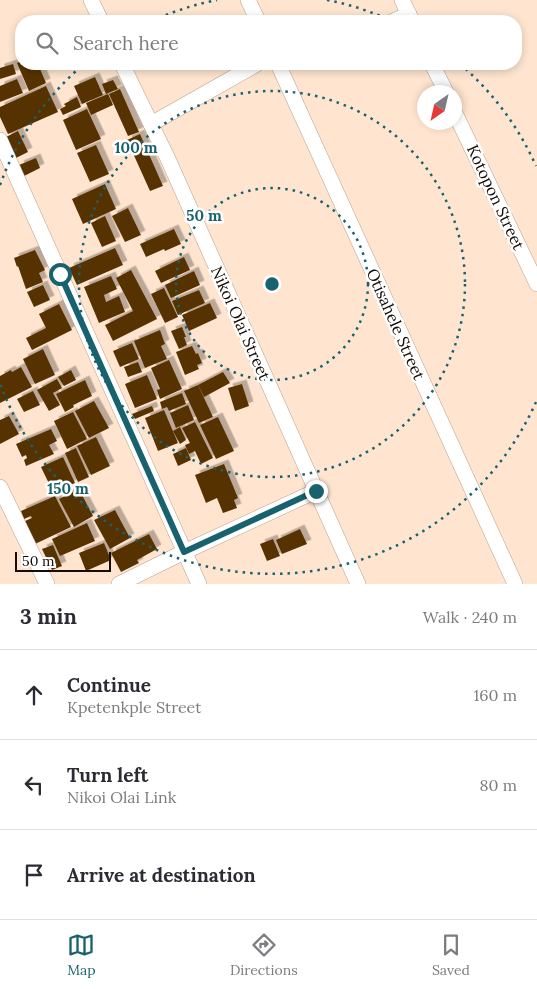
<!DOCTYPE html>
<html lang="en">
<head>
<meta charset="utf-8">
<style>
	body { margin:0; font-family:Lora,serif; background:#f2f2f3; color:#2b2b33 }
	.compass { position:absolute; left:417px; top:85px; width:45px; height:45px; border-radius:50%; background:#fff; box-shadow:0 2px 8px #0003; rotate:214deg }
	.scale { position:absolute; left:15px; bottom:12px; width:96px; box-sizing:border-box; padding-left:5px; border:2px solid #150c06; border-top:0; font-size:14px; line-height:18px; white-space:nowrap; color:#150c06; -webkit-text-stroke:4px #fff; paint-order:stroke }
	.stop { position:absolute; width:15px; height:15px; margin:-11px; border:4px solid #18626f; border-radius:50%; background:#fff }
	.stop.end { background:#18626f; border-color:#fff; box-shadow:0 1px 5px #0008 }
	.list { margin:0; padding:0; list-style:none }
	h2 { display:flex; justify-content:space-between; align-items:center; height:65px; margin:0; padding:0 20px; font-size:21px }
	h2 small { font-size:16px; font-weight:400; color:#7c7c81 }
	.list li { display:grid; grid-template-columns:32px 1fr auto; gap:15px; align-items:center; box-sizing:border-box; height:90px; padding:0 20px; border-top:1px solid #e1e1e2 }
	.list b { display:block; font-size:19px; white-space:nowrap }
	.list p { margin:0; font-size:16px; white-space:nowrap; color:#7c7c81 }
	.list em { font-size:16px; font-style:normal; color:#7c7c81 }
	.icon { flex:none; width:28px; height:28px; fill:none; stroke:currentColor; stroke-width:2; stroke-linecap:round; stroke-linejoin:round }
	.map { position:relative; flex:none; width:537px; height:584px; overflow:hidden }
	.search { position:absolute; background:#fff; box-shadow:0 2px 8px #0003; left:15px; right:15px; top:15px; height:55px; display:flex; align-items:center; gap:12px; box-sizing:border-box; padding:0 18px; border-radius:20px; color:#7c7c81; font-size:19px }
	.sheet { height:335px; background:#fff }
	nav { display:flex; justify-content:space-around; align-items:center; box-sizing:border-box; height:70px; border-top:1px solid #e1e1e2; background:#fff; font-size:14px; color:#7c7c81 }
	nav a { display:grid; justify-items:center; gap:2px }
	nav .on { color:#18626f }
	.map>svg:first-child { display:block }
	.building { fill:#573104; filter:url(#shadow) }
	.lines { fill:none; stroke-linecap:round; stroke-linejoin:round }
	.minor-casing { stroke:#b9a18d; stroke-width:16 }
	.minor { stroke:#fff; stroke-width:15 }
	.route { stroke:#18626f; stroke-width:6 }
	.ring { fill:none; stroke:#18626f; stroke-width:2.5; stroke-dasharray:2.5 5 }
	.labels { text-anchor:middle; stroke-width:5; stroke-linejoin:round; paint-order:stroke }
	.street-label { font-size:16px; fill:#150c06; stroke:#fff }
	.centre { fill:#18626f; stroke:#fff; stroke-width:2.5 }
	.ring-label { font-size:15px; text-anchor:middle; font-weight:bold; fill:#18626f; stroke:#fff; stroke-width:5; stroke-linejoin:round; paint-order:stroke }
</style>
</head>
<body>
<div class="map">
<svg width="537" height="584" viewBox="0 0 537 584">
	<defs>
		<filter id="shadow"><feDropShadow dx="4.5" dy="-4.5" stdDeviation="0" flood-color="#0004"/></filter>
	</defs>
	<rect width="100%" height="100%" fill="#ffe5cf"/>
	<g class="building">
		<path d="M21 61V64H38L46 83 29 91 17 63Z"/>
		<path d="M13 64 16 74 0 79V68Z"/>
		<path d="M95 77 103 95 82 104 74 86Z"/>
		<path d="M17 79 23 93 0 102V86Z"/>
		<path d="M113 80 118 89 106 94 102 84Z"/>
		<path d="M46 86 58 112 8 134 0 117V107Z"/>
		<path d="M120 89 139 132 128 136 109 94Z"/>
		<path d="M108 94 113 105 91 115 86 103Z"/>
		<path d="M77 97 81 107 63 115 60 109 66 106 64 104Z"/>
		<path d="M87 109 101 139 76 150 63 120Z"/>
		<path d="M18 131 28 152 16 158 6 137Z"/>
		<path d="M140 134 163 186 150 191 127 140Z"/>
		<path d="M96 145 109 174 90 182 77 153Z"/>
		<path d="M36 158 40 168 24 176 19 165Z"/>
		<path d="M105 184 116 209 83 224 72 199Z"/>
		<path d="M128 208 141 235 125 242 112 216Z"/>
		<path d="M105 216 116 241 102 247 91 223Z"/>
		<path d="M174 229 181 244 165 251 164 249 146 257 140 244Z"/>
		<path d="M115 248 123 265 77 285 69 268Z"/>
		<path d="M35 250 45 270 39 273 43 282 26 289 18 266 17 267 14 258Z"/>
		<path d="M184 257 190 270 161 283 155 271Z"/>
		<path d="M131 270 157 319 113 341 105 325 133 311 116 278Z"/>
		<path d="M194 271 200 285 171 298 165 285Z"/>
		<path d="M111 276 117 289 104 295 106 302 119 296 125 312 99 323 84 287Z"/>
		<path d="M43 285 50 300 34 307 27 292Z"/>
		<path d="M164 288 178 317 165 323 151 294Z"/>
		<path d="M199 290 205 303 178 315 172 301Z"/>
		<path d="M210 303 217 318 189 331 182 315Z"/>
		<path d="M59 304 72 330 32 350 26 338 46 328 39 314Z"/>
		<path d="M182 327 186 337H184L187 345 179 349 171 331Z"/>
		<path d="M160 330 165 344 161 346 167 359 145 368 134 341Z"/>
		<path d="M132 343 139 359 120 367 113 351Z"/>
		<path d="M192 346 196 354 198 353 202 363 197 365 199 369 185 375 176 352Z"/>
		<path d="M43 349 55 375 35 384 23 359Z"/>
		<path d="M169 360 182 389 160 399 157 390 160 389 151 368Z"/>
		<path d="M138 362 142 372 128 377 124 367Z"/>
		<path d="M21 367 32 387 0 403V376L11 370 12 372Z"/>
		<path d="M71 370 76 380 64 386 58 377Z"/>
		<path d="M223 372 230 383 204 397 198 385Z"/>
		<path d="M147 375 157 399 135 408 125 384Z"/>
		<path d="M57 379 62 388 53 393 60 405 49 411 37 390Z"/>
		<path d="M85 380 92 396 73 405 74 407 65 412 56 394Z"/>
		<path d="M242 384 249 406 235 411 228 388Z"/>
		<path d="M198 385 213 417 199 423 184 391Z"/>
		<path d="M33 391 40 405 24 412 17 399Z"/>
		<path d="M182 393 186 404 169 411 167 407 162 409 160 402Z"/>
		<path d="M94 401 109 428 89 438 75 411Z"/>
		<path d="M188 405 194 420 176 428 170 413Z"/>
		<path d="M152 406 154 411 135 419 132 414Z"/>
		<path d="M164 410 178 443 158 451 145 418Z"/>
		<path d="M73 412 87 439 67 449 54 421Z"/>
		<path d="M9 416 19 434 0 444V420Z"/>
		<path d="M218 417 234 451 216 459 200 425Z"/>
		<path d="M195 422 213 458 201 464 195 451 189 454 185 445 190 443 182 428Z"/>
		<path d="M180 427 186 440 180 444 173 431Z"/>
		<path d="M51 429 57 441 49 445 54 454 26 466 24 460 27 458 26 455 22 457 16 444Z"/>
		<path d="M96 437 110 466 91 475 77 446Z"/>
		<path d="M76 448 89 477 78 482 65 453Z"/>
		<path d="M186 448 191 460 178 466 173 454Z"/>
		<path d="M63 457 75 483 53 492 41 467Z"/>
		<path d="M224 464 238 498 234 500 237 508 223 513 217 498 206 503 195 475Z"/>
		<path d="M79 489 93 516 74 527 59 499Z"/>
		<path d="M55 496 71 527 35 544 25 521 32 518 31 516 24 519 21 511Z"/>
		<path d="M115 510 130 538 110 549 94 520Z"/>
		<path d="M87 523 95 541 60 556 52 539Z"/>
		<path d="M300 529 307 544 282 554 276 540Z"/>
		<path d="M149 534 157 549 137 560 139 563 121 572 111 553Z"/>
		<path d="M273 539 280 556 267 561 260 544Z"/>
		<path d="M104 543 111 560 86 571 79 553Z"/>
		<path d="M53 545 62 566 52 570 42 549Z"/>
	</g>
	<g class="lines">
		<g class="minor-casing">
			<g id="minor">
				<path d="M91 0 101 21"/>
				<path d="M248 0 258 21"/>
				<path d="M402 0 412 21"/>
				<path d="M393 21 409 14"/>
				<path d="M122 64 168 159 358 584"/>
				<path d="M278 64 515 584"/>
				<path d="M432 64 446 92"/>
				<path d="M454 111 537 284"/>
				<path d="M151 124 257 64"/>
				<path d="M0 140 199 584"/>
				<path d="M0 487 47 584"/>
				<path d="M119 584 184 552 316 491"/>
			</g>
		</g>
		<use href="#minor" class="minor"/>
	</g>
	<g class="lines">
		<path class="route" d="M60 274 184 552 316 491"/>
	</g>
	<g class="ring">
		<circle cx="272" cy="284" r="96"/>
		<circle cx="272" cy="284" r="193"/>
		<path d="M536 402A289 289 0 0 1 0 383M0 185A289 289 0 0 1 84 64M152 21A289 289 0 0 1 217 0M327 0A289 289 0 0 1 392 21M460 64A289 289 0 0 1 536 166"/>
	</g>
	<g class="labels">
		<g class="street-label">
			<text transform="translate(496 197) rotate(65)" y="6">Kotopon Street</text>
			<text transform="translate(241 323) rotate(66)" y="6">Nikoi Olai Street</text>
			<text transform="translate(396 324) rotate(66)" y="6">Otisahele Street</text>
		</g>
	</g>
	<circle cx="272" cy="284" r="8" class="centre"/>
	<g class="ring-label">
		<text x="136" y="153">100 m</text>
		<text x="204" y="221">50 m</text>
		<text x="68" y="494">150 m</text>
	</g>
</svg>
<svg class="compass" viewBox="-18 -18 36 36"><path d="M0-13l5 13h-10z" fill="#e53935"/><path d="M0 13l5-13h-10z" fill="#7c7c81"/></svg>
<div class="scale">50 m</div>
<div class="stop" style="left:60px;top:274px"></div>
<div class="stop end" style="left:316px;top:491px"></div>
<div class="search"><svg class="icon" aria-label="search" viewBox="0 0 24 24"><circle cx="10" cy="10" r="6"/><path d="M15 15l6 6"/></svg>Search here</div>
</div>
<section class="sheet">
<h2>3 min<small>Walk · 240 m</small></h2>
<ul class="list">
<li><svg class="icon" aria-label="ahead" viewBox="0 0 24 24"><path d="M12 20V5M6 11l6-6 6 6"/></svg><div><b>Continue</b><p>Kpetenkple Street</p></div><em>160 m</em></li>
<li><svg class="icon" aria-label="left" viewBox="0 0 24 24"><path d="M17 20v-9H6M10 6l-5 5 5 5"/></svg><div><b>Turn left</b><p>Nikoi Olai Link</p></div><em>80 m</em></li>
<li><svg class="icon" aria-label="arrive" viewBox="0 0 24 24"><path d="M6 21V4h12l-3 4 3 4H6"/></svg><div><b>Arrive at destination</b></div></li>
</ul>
</section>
<nav>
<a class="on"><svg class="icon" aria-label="map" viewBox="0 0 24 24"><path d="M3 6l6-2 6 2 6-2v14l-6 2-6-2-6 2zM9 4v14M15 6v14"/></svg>Map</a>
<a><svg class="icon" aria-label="directions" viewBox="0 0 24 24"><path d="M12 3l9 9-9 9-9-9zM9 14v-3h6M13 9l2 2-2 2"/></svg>Directions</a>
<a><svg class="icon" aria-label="saved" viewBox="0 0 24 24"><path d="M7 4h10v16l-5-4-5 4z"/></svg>Saved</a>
</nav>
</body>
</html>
